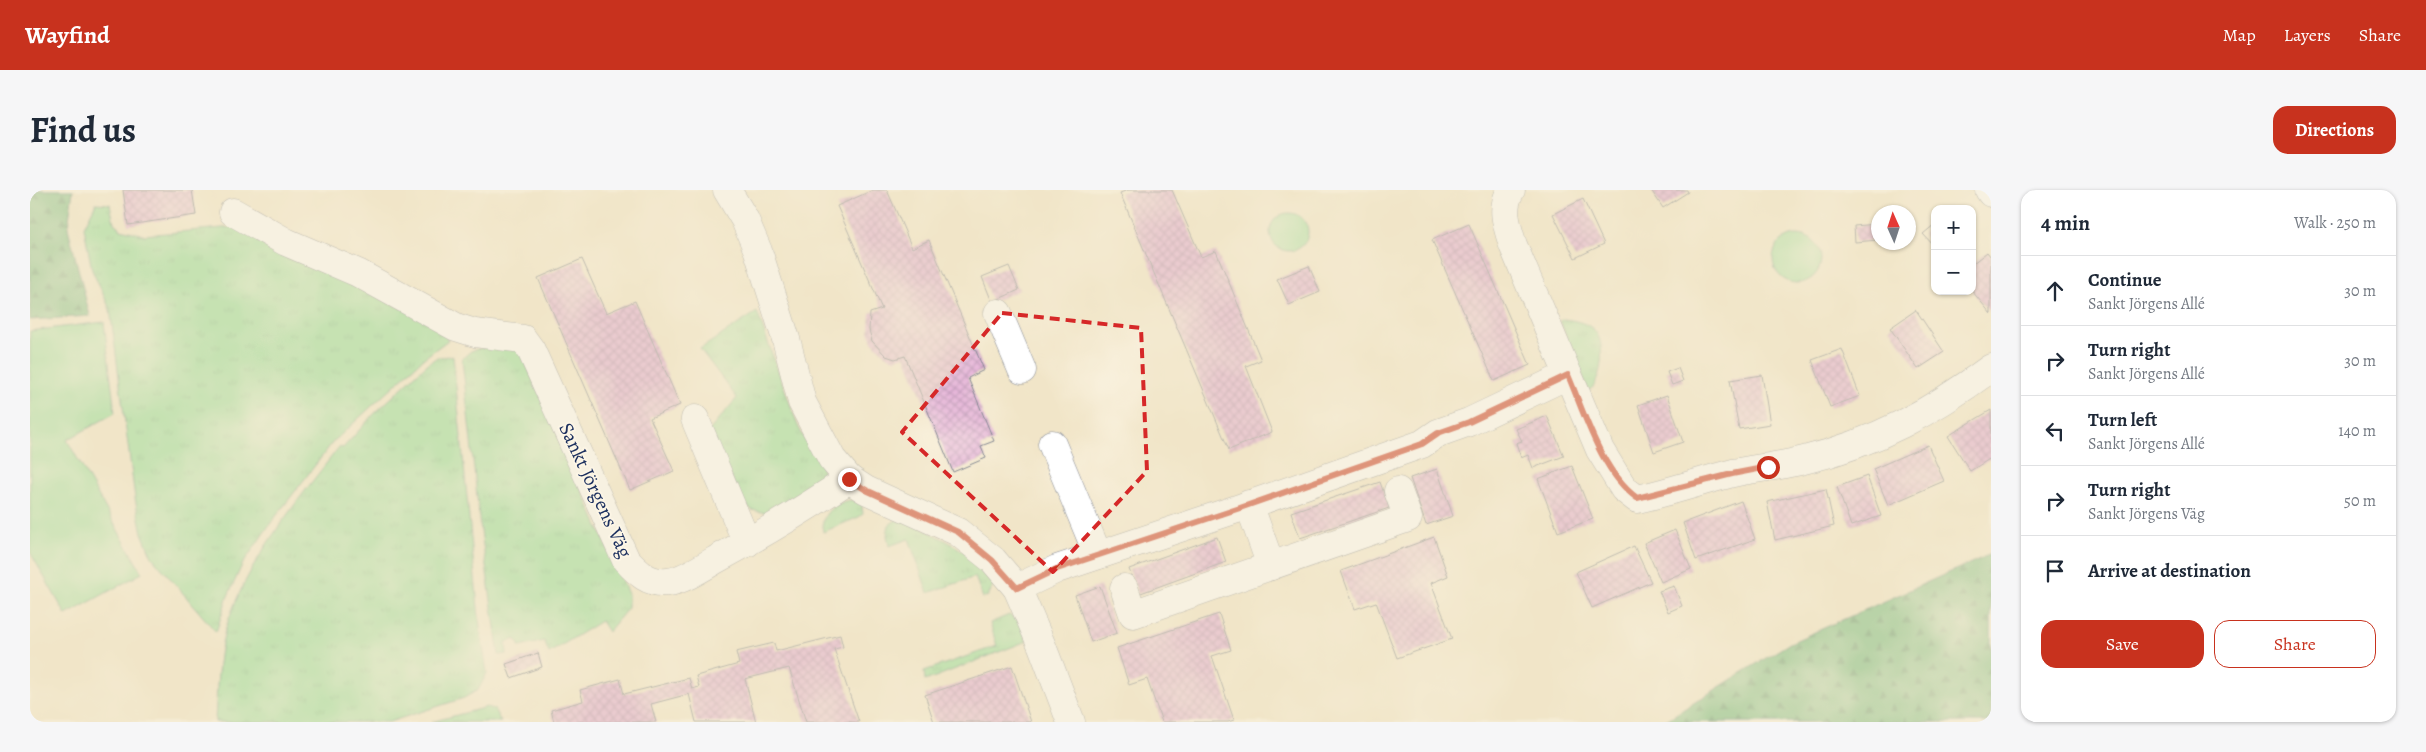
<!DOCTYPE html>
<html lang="en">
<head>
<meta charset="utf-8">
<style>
	body { margin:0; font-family:Alegreya,serif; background:#f6f6f7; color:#1f2937 }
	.controls { position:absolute; right:15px; top:15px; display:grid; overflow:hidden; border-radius:10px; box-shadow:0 1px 4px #0004 }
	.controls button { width:45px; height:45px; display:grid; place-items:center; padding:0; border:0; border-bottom:1px solid #e0e1e3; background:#fff; color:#1f2937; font:25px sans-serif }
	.compass { position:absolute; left:1841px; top:15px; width:45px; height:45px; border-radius:50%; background:#fff; box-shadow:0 1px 4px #0004; rotate:357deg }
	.stop { position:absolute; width:15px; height:15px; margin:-11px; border:4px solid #c8321e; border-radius:50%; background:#fff }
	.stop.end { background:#c8321e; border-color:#fff; box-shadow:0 1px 5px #0008 }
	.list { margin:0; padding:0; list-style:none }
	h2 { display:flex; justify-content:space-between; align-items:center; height:65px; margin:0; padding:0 20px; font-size:21px }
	h2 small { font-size:16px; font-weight:400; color:#747a83 }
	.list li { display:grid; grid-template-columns:32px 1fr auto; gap:15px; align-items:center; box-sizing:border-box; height:70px; padding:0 20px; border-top:1px solid #e0e1e3 }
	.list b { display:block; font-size:19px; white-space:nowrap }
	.list p { margin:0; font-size:16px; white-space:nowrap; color:#747a83 }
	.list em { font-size:16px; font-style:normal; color:#747a83 }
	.actions { display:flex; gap:10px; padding:15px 20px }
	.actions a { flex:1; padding:11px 0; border:1px solid #c8321e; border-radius:15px; text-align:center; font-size:18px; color:#c8321e }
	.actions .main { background:#c8321e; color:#fff }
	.icon { flex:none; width:28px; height:28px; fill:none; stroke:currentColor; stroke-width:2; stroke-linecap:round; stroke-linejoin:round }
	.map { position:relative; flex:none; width:1961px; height:532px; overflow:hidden; border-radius:15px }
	header { display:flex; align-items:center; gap:30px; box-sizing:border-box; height:70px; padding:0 25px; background:#c8321e; color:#fff }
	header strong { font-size:24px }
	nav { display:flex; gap:28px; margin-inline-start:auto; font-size:18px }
	.intro { display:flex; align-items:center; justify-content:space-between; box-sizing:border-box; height:120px; padding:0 30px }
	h1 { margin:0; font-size:35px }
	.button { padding:12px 22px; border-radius:15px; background:#c8321e; color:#fff; font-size:18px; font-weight:700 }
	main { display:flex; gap:30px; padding:0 30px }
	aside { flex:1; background:#fff; border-radius:15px; box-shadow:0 1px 4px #0004 }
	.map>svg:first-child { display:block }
	.grass { fill:url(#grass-tufts); stroke:#57867b }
	.forest { fill:url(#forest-firs); stroke:#48766f }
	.park { fill:#93dd98; stroke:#57867b }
	.building { fill:url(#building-cross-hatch) }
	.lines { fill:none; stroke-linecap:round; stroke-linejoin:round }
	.minor-casing { stroke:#868a93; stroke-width:29 }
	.minor { stroke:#fff; stroke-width:28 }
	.route { stroke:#c8321e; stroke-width:6 }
	.marked { fill:none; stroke:#d62828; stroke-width:4; stroke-dasharray:10 6; stroke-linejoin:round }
	.labels { text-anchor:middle; stroke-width:4; stroke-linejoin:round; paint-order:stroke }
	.street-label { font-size:20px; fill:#1b2f5e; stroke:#fcf5e5 }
</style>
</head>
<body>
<header>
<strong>Wayfind</strong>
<nav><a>Map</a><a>Layers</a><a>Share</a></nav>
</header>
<div class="intro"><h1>Find us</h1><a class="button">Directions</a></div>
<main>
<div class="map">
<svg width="1961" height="532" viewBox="0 0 1961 532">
	<defs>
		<pattern id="grass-tufts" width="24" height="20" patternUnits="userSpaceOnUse" patternTransform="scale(1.25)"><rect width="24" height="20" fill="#93dd98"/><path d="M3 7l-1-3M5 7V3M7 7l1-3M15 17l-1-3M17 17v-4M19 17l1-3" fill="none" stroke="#7ebe85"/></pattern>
		<pattern id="forest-firs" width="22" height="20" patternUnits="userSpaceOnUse" patternTransform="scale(1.25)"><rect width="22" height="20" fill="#76bc80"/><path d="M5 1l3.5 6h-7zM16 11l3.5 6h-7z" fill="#60996c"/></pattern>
		<pattern id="building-cross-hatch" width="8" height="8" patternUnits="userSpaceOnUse" patternTransform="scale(1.25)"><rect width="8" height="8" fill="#e2aad7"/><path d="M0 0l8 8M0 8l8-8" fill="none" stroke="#b68bb2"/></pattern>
	</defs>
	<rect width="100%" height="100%" fill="#fcf5e5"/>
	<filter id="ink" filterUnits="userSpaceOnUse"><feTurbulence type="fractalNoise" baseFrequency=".02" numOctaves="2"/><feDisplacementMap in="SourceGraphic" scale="10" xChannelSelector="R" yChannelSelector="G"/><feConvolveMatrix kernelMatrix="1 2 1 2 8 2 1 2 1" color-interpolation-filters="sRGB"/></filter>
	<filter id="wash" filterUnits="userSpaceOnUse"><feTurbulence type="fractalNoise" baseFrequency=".0096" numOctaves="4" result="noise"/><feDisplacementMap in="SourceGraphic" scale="20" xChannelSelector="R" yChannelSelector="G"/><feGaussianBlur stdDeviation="1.12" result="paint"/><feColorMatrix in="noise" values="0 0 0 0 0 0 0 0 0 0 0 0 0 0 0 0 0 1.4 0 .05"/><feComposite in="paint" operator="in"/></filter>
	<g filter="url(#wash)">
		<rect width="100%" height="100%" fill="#f1e5c8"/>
		<g class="grass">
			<path d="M66 13 80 14 84 33 91 39 114 45 204 37 410 137 418 150 394 168 303 252 240 334 212 375 197 408 186 442 122 367 112 343 105 308 80 119 62 80 54 37Z"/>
			<path d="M727 122 768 236 777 254 792 275V294L740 324 722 320 714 314 679 241 707 208 670 159Z"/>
			<path d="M1533 129C1543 130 1555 132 1563 139 1577 151 1572 187 1561 200L1558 199 1530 131Z"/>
			<path d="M458 156 490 160 598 404V418L578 442 571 431 519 463 514 451 490 457 486 449 476 452 477 464 469 465 450 334 432 169 441 161Z"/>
			<path d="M423 166 450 438 457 483 448 500 434 508 359 532H185C187 502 187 470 195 441 215 373 266 313 309 257L313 258 343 225 395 176 407 167Z"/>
			<path d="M822 310 832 315 833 324 829 327 793 342C789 324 806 311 822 310Z"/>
			<path d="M874 329C896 340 959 369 964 394L958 406 953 408 945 387 898 403 879 349 859 356 857 345 859 335 866 330Z"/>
			<path d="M979 425 990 432 997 451 895 491 894 481 967 456 960 433Z"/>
			<path d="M457 517 464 519 471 532H401Z"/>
		</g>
		<g class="forest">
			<path d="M0 0H43L38 38 60 126 0 130Z"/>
			<path d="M1961 364V532H1633L1760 453Z"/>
		</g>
		<g class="park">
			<circle cx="1259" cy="42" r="19"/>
			<circle cx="1767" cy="69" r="24"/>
			<path d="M74 132 85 223 37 250 112 383 36 425 0 362V141Z"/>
		</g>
		<g id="blocks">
			<g class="building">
				<path d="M93 0H162L166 25 98 35Z"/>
				<path d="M843 0H857L882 58 899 50 954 180 938 188 964 251 951 256 956 268 923 282 875 166 865 169 856 166 842 151 839 140 840 123 852 119 807 16Z"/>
				<path d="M1098 0H1142L1171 67 1186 61 1231 170 1216 176 1242 242 1199 260 1090 3Z"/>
				<path d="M1621 0H1657L1658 2 1633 18Z"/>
				<path d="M1553 9 1574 54 1545 68 1523 24Z"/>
				<path d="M1439 34 1500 175 1464 191 1402 50Z"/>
				<path d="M1847 34 1848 50 1825 52 1824 36Z"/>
				<path d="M1905 34V57L1893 44Z"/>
				<path d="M1957 62 1961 67V124L1942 101V74Z"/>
				<path d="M552 69 576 123 605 111 650 215 620 228 644 281 600 300 508 88Z"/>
				<path d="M979 76 989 100 962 112 952 87Z"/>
				<path d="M1279 76 1290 102 1259 115 1247 89Z"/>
				<path d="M1886 120 1914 162 1888 179 1860 138Z"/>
				<path d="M1812 159 1830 206 1800 217 1782 170Z"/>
				<path d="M1648 178 1653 191 1642 195 1637 182Z"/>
				<path d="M1732 185 1740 234 1709 239 1700 190Z"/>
				<path d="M1637 205 1653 252 1624 262 1608 215Z"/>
				<path d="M1961 220V268L1940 281 1918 246Z"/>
				<path d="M1517 226 1534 266 1503 278 1498 265 1491 268 1486 253 1492 251 1486 239Z"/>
				<path d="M1898 255 1914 291 1858 315 1843 279Z"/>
				<path d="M1542 276 1563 329 1528 342 1508 289Z"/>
				<path d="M1407 279 1423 326 1396 335 1380 288Z"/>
				<path d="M1837 286 1851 326 1821 336 1807 297Z"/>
				<path d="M1350 292 1359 318 1270 348 1261 322Z"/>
				<path d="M1796 299 1804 336 1745 350 1737 312Z"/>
				<path d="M1711 311 1725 349 1666 370 1653 333Z"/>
				<path d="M1645 340 1661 379 1631 392 1614 353Z"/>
				<path d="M1187 347 1196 372 1108 404 1099 379Z"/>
				<path d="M1404 347 1418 386 1401 393 1422 449 1367 468 1346 412 1325 419 1311 381Z"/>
				<path d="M1604 356 1621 392 1562 418 1546 382Z"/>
				<path d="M1070 396 1087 443 1061 452 1045 405Z"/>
				<path d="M1644 396 1652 416 1638 422 1629 401Z"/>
				<path d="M1189 424 1201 460 1182 466 1204 530 1198 532H1132L1117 489 1099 495 1087 458Z"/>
				<path d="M810 445 813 457 804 459 829 532H776L759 478 715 489 726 532H666L659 504 621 514 626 532H524L521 520 553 511 550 500 590 489 594 504 659 488 662 499 669 497 666 486 709 474 706 462 744 453 746 461Z"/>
				<path d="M508 463 512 477 481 488 476 474Z"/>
				<path d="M982 476 1001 532H904L895 505Z"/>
			</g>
		</g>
	</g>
	<g filter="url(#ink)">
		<use href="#blocks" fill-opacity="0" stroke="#868a93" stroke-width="1"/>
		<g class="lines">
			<g class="minor-casing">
				<g id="minor">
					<path d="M697 0 715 30 728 61 756 149 772 212 802 269 819 289 836 300 928 342 963 370 987 398 1012 456 1041 532"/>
					<path d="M1481 0C1470 18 1477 36 1483 55L1570 260 1594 299 1607 309C1640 302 1671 291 1703 283 1727 278 1751 276 1774 270 1845 253 1903 221 1961 178"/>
					<path d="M1959 0 1961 3"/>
					<path d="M203 22 256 52 328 83 426 137 445 143 493 149 501 160 596 370C608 383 619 394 638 392 652 391 675 376 687 369 733 344 775 319 819 289"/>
					<path d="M968 123 992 180"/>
					<path d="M665 229 717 353"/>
					<path d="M1022 254 1068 365"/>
					<path d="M1219 314 1241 376"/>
					<path d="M987 398 1027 379 1207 319 1392 254 1408 243 1439 232 1538 185"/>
					<path d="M1094 398 1103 424 1378 328 1368 301"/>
				</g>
			</g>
			<use href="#minor" class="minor"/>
		</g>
	</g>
	<g class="lines" filter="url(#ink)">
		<path class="route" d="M819 289 836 300 928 342 962 370 987 398 1027 379 1207 319 1392 254 1408 243 1439 232 1538 185C1555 225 1572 283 1607 308L1702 284 1738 277"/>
	</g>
	<path d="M0 0H1961V532H0ZM972 123 1111 138 1117 281 1023 382 872 242Z" fill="#f1e5c8" fill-opacity=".55" fill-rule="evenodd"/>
	<path class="marked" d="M972 123 1111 138 1117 281 1023 382 872 242Z"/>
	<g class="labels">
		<g class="street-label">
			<text transform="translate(566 300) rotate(65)" y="7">Sankt Jörgens Väg</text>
		</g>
	</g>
</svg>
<div class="controls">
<button>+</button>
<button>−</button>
</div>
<svg class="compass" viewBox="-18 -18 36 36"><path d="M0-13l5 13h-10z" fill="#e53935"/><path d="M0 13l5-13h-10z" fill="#747a83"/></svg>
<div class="stop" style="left:1738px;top:277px"></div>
<div class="stop end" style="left:819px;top:289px"></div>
</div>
<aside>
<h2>4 min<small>Walk · 250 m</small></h2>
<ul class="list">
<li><svg class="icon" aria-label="ahead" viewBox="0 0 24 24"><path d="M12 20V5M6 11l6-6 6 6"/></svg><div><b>Continue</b><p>Sankt Jörgens Allé</p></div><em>30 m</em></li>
<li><svg class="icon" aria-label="right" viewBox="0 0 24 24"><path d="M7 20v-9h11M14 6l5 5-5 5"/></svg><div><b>Turn right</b><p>Sankt Jörgens Allé</p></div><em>30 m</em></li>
<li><svg class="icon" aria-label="left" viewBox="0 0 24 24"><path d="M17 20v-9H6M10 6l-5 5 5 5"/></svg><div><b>Turn left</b><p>Sankt Jörgens Allé</p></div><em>140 m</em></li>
<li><svg class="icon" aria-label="right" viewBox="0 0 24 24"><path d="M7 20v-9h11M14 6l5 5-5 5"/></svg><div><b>Turn right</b><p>Sankt Jörgens Väg</p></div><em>50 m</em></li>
<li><svg class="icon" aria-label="arrive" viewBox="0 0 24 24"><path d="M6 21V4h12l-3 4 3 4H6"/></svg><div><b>Arrive at destination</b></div></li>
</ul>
<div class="actions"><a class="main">Save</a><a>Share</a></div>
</aside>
</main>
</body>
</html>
